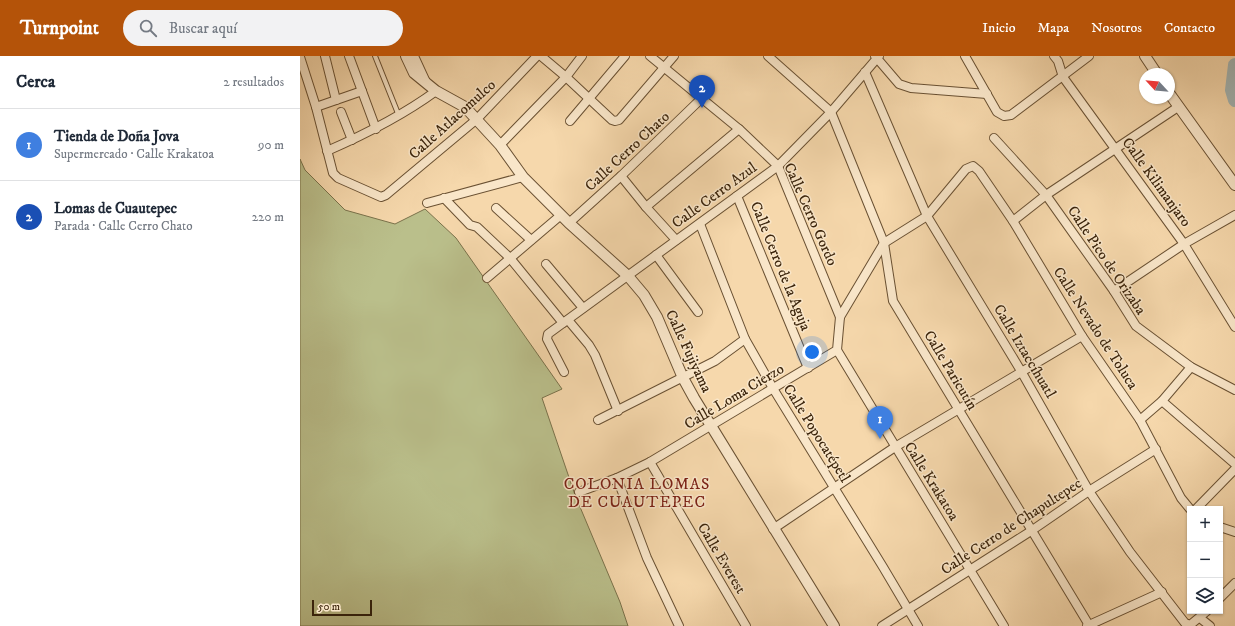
<!DOCTYPE html>
<html lang="es">
<head>
<meta charset="utf-8">
<style>
	body { margin:0; font-family:"IM FELL DW Pica",serif; background:#f2f2f3; color:#1f2937 }
	.controls { position:absolute; right:12px; bottom:12px; display:grid; overflow:hidden; border-radius:0px; box-shadow:0 1px 3px #0004 }
	.controls button { width:36px; height:36px; display:grid; place-items:center; padding:0; border:0; border-bottom:1px solid #e0e1e3; background:#fff; color:#1f2937; font:20px sans-serif }
	.compass { position:absolute; left:839px; top:12px; width:36px; height:36px; border-radius:50%; background:#fff; box-shadow:0 1px 3px #0004; rotate:296deg }
	.scale { position:absolute; left:12px; bottom:10px; width:60px; box-sizing:border-box; padding-left:4px; border:2px solid #3b240b; border-top:0; font-size:11px; line-height:14px; white-space:nowrap; color:#3b240b; -webkit-text-stroke:3px #f9e6c9; paint-order:stroke }
	.you { position:absolute; left:512px; top:296px; width:14px; height:14px; margin:-10px; border:3px solid #fff; border-radius:50%; background:#1a73e8; box-shadow:0 0 0 6px #1a73e833 }
	.badge { display:grid; place-items:center; width:26px; height:26px; border-radius:50%; background:#b45309; color:#fff; font-size:13px; font-weight:700 }
	.pin { position:absolute; translate:-50% -33px; filter:drop-shadow(0 1px 2px #0008) }
	.pin::after { content:''; position:absolute; top:21px; width:14px; height:12px; background:inherit; clip-path:polygon(0 0,100% 0,50% 100%) }
	.list { margin:0; padding:0; list-style:none }
	h2 { display:flex; justify-content:space-between; align-items:center; height:52px; margin:0; padding:0 16px; font-size:17px }
	h2 small { font-size:13px; font-weight:400; color:#747a83 }
	.list li { display:grid; grid-template-columns:26px 1fr auto; gap:12px; align-items:center; box-sizing:border-box; height:72px; padding:0 16px; border-top:1px solid #e0e1e3 }
	.list b { display:block; font-size:15px; white-space:nowrap }
	.list p { margin:0; font-size:13px; white-space:nowrap; color:#747a83 }
	.list em { font-size:13px; font-style:normal; color:#747a83 }
	.icon { flex:none; width:22px; height:22px; fill:none; stroke:currentColor; stroke-width:2; stroke-linecap:round; stroke-linejoin:round }
	.map { position:relative; flex:none; width:935px; height:570px; overflow:hidden }
	header { display:flex; align-items:center; gap:24px; box-sizing:border-box; height:56px; padding:0 20px; background:#b45309; color:#fff }
	header strong { font-size:19px }
	nav { display:flex; gap:22px; margin-inline-start:auto; font-size:14px }
	.search { width:280px; height:36px; background:#f2f2f3; display:flex; align-items:center; gap:10px; box-sizing:border-box; padding:0 14px; border-radius:22px; color:#747a83; font-size:15px }
	main { display:flex }
	aside { flex:1; background:#fff }
	.map>svg:first-child { display:block }
	.green { fill:#babf8b; stroke:#7a724b }
	.lines { fill:none; stroke-linecap:round; stroke-linejoin:round }
	.river { stroke:#a3b6b6; stroke-width:14 }
	.service-casing { stroke:#6a5133; stroke-width:6 }
	.minor-casing { stroke:#6a5133; stroke-width:10 }
	.tertiary-casing { stroke:#6a5133; stroke-width:12 }
	.service { stroke:#f9e6c9; stroke-width:4 }
	.minor { stroke:#f9e6c9; stroke-width:8 }
	.tertiary { stroke:#f9e6c9; stroke-width:10 }
	.labels { text-anchor:middle; stroke-width:3; stroke-linejoin:round; paint-order:stroke }
	.street-label { font-size:15px; fill:#3b240b; stroke:#f9e6c9 }
	.neighbourhood-label { font-size:16px; letter-spacing:1px; fill:#7a1f14; stroke:#f9e6c9 }
</style>
</head>
<body>
<header>
<strong>Turnpoint</strong>
<div class="search"><svg class="icon" aria-label="search" viewBox="0 0 24 24"><circle cx="10" cy="10" r="6"/><path d="M15 15l6 6"/></svg>Buscar aquí</div>
<nav><a>Inicio</a><a>Mapa</a><a>Nosotros</a><a>Contacto</a></nav>
</header>
<main>
<aside>
<h2>Cerca<small>2 resultados</small></h2>
<ul class="list">
<li><span class="badge" style="background:#3f7fe0">1</span><div><b>Tienda de Doña Jova</b><p>Supermercado · Calle Krakatoa</p></div><em>90 m</em></li>
<li><span class="badge" style="background:#1a4fb4">2</span><div><b>Lomas de Cuautepec</b><p>Parada · Calle Cerro Chato</p></div><em>220 m</em></li>
</ul>
</aside>
<div class="map">
<svg width="935" height="570" viewBox="0 0 935 570">
	<rect width="100%" height="100%" fill="#f6d8ac"/>
	<filter id="stains"><feTurbulence type="fractalNoise" baseFrequency=".005" numOctaves="4"/><feColorMatrix values="0 0 0 0 .2 0 0 0 0 .09 0 0 0 0 .02 0 0 0 .5 -.17"/></filter>
	<radialGradient id="worn" r=".72"><stop offset=".6" stop-color="#630" stop-opacity="0"/><stop offset="1" stop-color="#630" stop-opacity=".3"/></radialGradient>
	<path class="green" d="M0 103 5 114 45 154 95 168 125 153 156 182 262 333 242 342 275 439 320 546 328 570H0Z"/>
	<g class="lines">
		<path class="river" d="M935 9 932 34 935 44"/>
		<g class="service-casing">
			<path id="service" d="M75 0 99 60"/>
		</g>
		<g class="minor-casing">
			<g id="minor">
				<path d="M25 0 36 44"/>
				<path d="M49 0 76 73"/>
				<path d="M114 0 126 26"/>
				<path d="M241 0 266 21 312 64 315 65 319 64 374 0"/>
				<path d="M350 0 439 73 478 110 540 261"/>
				<path d="M468 0 531 56 584 187 593 245 789 569"/>
				<path d="M575 0 599 28 611 32 687 38"/>
				<path d="M665 0 697 56 704 60 711 59 789 0"/>
				<path d="M754 0 758 5 763 21 884 188 935 271"/>
				<path d="M0 1 16 51 33 117 38 122 81 141 86 139 177 63 237 0"/>
				<path d="M565 16 627 160 721 315 789 435 830 496 885 567 890 569 907 555"/>
				<path d="M16 51 62 35"/>
				<path d="M41 56 52 84"/>
				<path d="M270 65 325 0"/>
				<path d="M694 82 746 139 814 235 836 270 891 311 935 334"/>
				<path d="M200 89 266 21 282 0"/>
				<path d="M27 95C66 78 102 60 136 35"/>
				<path d="M321 120 346 151 376 184"/>
				<path d="M437 140 508 312"/>
				<path d="M144 142 170 169 177 171 210 202 263 267"/>
				<path d="M127 147 223 121"/>
				<path d="M346 151 439 73"/>
				<path d="M196 152 231 184"/>
				<path d="M713 165 746 139 878 51"/>
				<path d="M269 167 321 120 402 42"/>
				<path d="M400 168 445 283 474 334 583 511 618 570"/>
				<path d="M356 199 398 256"/>
				<path d="M246 208 283 252"/>
				<path d="M187 222 261 159"/>
				<path d="M814 235 884 188 935 159"/>
				<path d="M268 264 289 289 295 299 318 355"/>
				<path d="M537 294 704 570"/>
				<path d="M264 316 247 283 248 278 478 110 531 56 579 0"/>
				<path d="M862 345 935 408"/>
				<path d="M298 364 415 305 445 283"/>
				<path d="M840 364 862 345 891 311"/>
				<path d="M350 406 446 570"/>
				<path d="M317 422 347 502 379 570"/>
				<path d="M279 436 317 422 350 406 537 294 540 261 584 187 627 160 666 113 673 110 679 115 713 165 782 280 840 364 881 442 890 453"/>
				<path d="M896 453 935 413"/>
				<path d="M920 471 935 476"/>
				<path d="M473 473 595 391 782 280"/>
				<path d="M920 542 935 527"/>
				<path d="M900 562 910 570"/>
				<path d="M582 570 731 475 789 435 856 393"/>
				<path d="M787 570 862 536"/>
			</g>
		</g>
		<g class="tertiary-casing">
			<g id="tertiary">
				<path d="M106 0 114 17 136 35 165 51 200 89 223 121 269 167 328 220 344 239 357 261 383 322 394 342 534 570"/>
				<path d="M845 0 857 18"/>
				<path d="M869 37 935 129"/>
			</g>
		</g>
		<use href="#service" class="service"/>
		<use href="#minor" class="minor"/>
		<use href="#tertiary" class="tertiary"/>
	</g>
	<g class="labels">
		<g class="street-label">
			<text transform="translate(152 63) rotate(-42)" y="5">Calle Atlacomulco</text>
			<text transform="translate(327 95) rotate(-43)" y="5">Calle Cerro Chato</text>
			<text transform="translate(857 126) rotate(54)" y="5">Calle Kilimanjaro</text>
			<text transform="translate(414 139) rotate(-36)" y="5">Calle Cerro Azul</text>
			<text transform="translate(511 158) rotate(66)" y="5">Calle Cerro Gordo</text>
			<text transform="translate(807 204) rotate(56)" y="5">Calle Pico de Orizaba</text>
			<text transform="translate(481 210) rotate(68)" y="5">Calle Cerro de la Aguja</text>
			<text transform="translate(796 272) rotate(57)" y="5">Calle Nevado de Toluca</text>
			<text transform="translate(389 295) rotate(65)" y="5">Calle Fujiyama</text>
			<text transform="translate(725 295) rotate(59)" y="5">Calle Iztaccíhuatl</text>
			<text transform="translate(651 314) rotate(59)" y="5">Calle Paricutín</text>
			<text transform="translate(434 340) rotate(-31)" y="5">Calle Loma Cierzo</text>
			<text transform="translate(517 377) rotate(58)" y="5">Calle Popocatépetl</text>
			<text transform="translate(632 425) rotate(58)" y="5">Calle Krakatoa</text>
			<text transform="translate(711 470) rotate(-33)" y="5">Calle Cerro de Chapultepec</text>
			<text transform="translate(422 502) rotate(59)" y="5">Calle Everest</text>
		</g>
		<g class="neighbourhood-label">
			<text x="337" y="433">COLONIA LOMAS<tspan x="337" dy="18">DE CUAUTEPEC</tspan></text>
		</g>
	</g>
	<rect width="100%" height="100%" filter="url(#stains)"/>
	<rect width="100%" height="100%" fill="url(#worn)"/>
</svg>
<div class="controls">
<button>+</button>
<button>−</button>
<button><svg class="icon" aria-label="layers" viewBox="0 0 24 24"><path d="M12 4l9 5-9 5-9-5zM3 14l9 5 9-5"/></svg></button>
</div>
<svg class="compass" viewBox="-18 -18 36 36"><path d="M0-13l5 13h-10z" fill="#e53935"/><path d="M0 13l5-13h-10z" fill="#747a83"/></svg>
<div class="scale">50 m</div>
<div class="you"></div>
<div class="pin badge" style="left:580px;top:383px;background:#3f7fe0">1</div>
<div class="pin badge" style="left:402px;top:52px;background:#1a4fb4">2</div>
</div>
</main>
</body>
</html>
